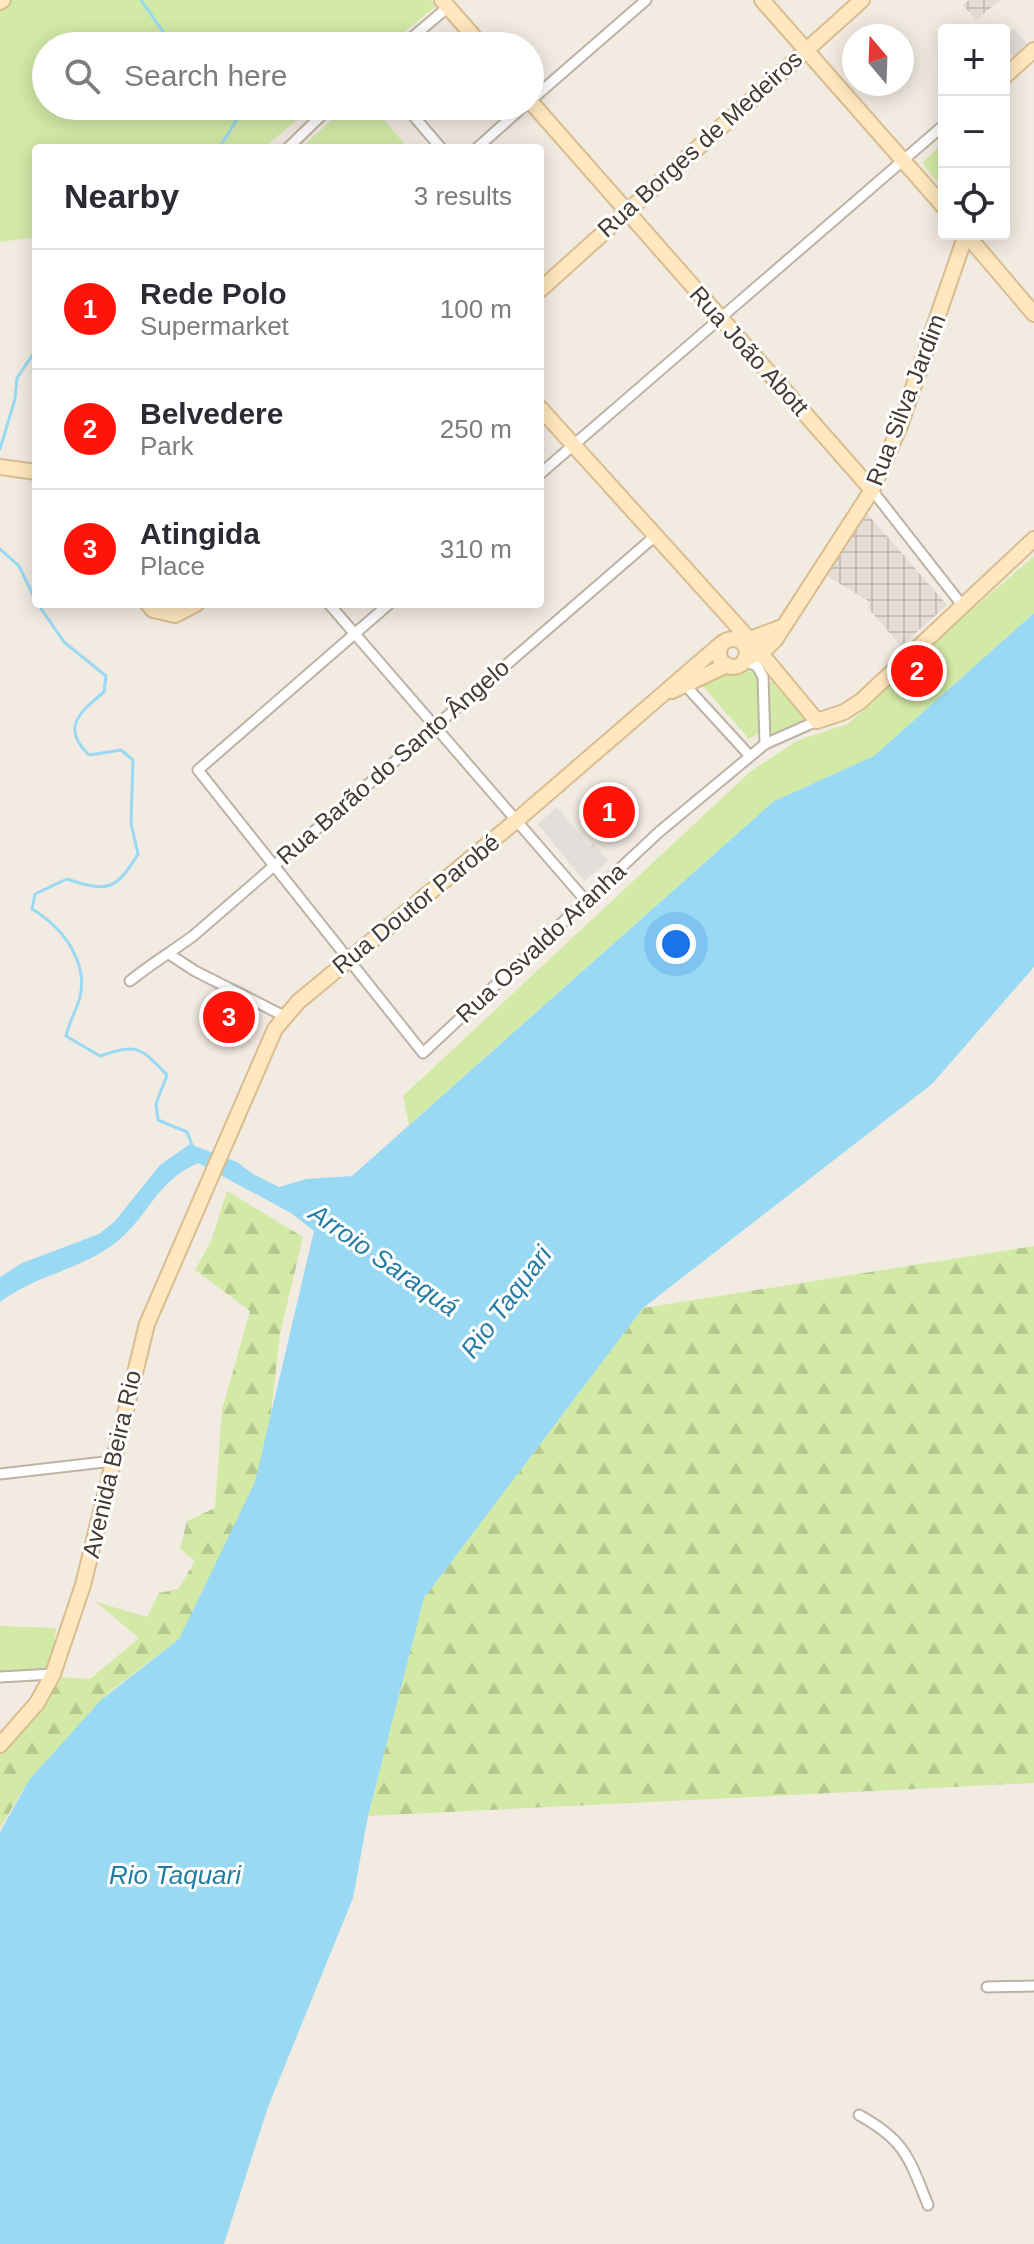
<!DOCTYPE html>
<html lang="en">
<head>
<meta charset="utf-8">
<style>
	body { margin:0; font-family:Arial,sans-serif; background:#f7f7f7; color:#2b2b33 }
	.controls { position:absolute; right:24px; top:24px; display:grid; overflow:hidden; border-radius:8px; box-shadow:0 4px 20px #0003 }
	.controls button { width:72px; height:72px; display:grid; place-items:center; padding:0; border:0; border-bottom:2px solid #e1e1e2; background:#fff; color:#2b2b33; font:40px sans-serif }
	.compass { position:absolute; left:842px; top:24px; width:72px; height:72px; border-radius:50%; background:#fff; box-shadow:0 4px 20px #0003; rotate:341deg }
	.you { position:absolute; left:676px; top:944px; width:28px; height:28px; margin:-20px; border:6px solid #fff; border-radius:50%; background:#1a73e8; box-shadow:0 0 0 12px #1a73e833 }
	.badge { display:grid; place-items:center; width:52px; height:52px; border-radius:50%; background:#ff140c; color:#fff; font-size:26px; font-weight:700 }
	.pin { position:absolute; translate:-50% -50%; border:4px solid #fff; box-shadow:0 2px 8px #0006 }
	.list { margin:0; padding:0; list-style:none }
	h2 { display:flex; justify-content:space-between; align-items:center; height:104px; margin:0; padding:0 32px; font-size:34px }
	h2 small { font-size:26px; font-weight:400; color:#7c7c81 }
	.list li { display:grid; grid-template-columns:52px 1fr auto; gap:24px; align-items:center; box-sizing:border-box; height:120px; padding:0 32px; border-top:2px solid #e1e1e2 }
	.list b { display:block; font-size:30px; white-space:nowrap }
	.list p { margin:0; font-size:26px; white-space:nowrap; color:#7c7c81 }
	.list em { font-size:26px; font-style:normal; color:#7c7c81 }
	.icon { flex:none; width:44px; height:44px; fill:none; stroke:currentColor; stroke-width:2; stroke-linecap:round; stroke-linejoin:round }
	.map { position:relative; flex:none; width:1034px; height:2244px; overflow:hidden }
	.search { position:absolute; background:#fff; box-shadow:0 4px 20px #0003; left:32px; top:32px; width:512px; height:88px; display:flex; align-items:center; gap:20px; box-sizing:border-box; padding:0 28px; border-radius:44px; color:#7c7c81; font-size:30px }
	.panel { position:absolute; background:#fff; box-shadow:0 4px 20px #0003; left:32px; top:144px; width:512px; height:464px; border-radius:8px }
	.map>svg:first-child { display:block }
	.industrial { fill:url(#industrial-grid) }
	.green { fill:#d3eaa7 }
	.forest { fill:url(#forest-firs) }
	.parking { fill:#e2dedb }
	.water { fill:#99d9f4 }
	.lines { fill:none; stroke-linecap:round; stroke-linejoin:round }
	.stream { stroke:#99d9f4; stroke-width:3 }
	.street-casing { stroke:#beb2a4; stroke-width:13 }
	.secondary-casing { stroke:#d9bd90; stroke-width:18 }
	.street { stroke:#fff; stroke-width:9 }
	.secondary { stroke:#ffe8bf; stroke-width:14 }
	.labels { text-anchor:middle; stroke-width:6; stroke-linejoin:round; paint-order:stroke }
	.street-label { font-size:24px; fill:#443b32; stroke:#fff }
	.water-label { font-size:26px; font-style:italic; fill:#247da4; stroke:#fff }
</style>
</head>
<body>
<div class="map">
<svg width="1034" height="2244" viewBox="0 0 1034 2244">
	<defs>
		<pattern id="industrial-grid" width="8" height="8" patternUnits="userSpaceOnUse" patternTransform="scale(2)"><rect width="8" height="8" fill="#e4dcd7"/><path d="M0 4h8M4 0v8" fill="none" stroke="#c5beb9"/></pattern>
		<pattern id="forest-firs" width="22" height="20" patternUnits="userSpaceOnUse" patternTransform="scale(2)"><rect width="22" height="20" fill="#d3eaa7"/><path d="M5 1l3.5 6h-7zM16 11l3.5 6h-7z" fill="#b6ca90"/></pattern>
	</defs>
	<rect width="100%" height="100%" fill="#f2ebe2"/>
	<g class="industrial">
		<path d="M969 0H1000L976 20 963 5Z"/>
		<path d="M865 511 947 605 901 646 868 608 870 602 824 574Z"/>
	</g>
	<g class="green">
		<path d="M0 0H431L436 6 387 46H46V106H314L263 148H36V237L0 242Z"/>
		<path d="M347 106H372L408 148H301Z"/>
		<path d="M944 142V191L922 163Z"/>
		<path d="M1034 556V613L874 756 774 801 409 1125 403 1096 751 771 798 740 848 724 878 697 875 693Z"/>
		<path d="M751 664 759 673V733L749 739 700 683Z"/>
		<path d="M775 679 811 719 770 737 769 683Z"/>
		<path d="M0 1626 56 1628 51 1671H0Z"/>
	</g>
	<g class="forest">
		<path d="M227 1191 303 1237 280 1334 262 1491 179 1639 107 1694 29 1780 0 1828V1751L58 1677 90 1679 139 1638 96 1602 147 1617 159 1593 178 1589 195 1561 180 1549 187 1521 215 1508 222 1410 250 1311 195 1270 211 1241Z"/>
		<path d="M1034 1246V1783L368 1816 424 1598 643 1308Z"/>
	</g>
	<g class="parking">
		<path d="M1014 28 1028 45 1014 57 1004 45V37Z"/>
		<path d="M557 807 589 846 593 843 608 861 584 881 538 824Z"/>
	</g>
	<path class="water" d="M1034 613V967L932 1084 643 1308 424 1598 368 1816 353 1898 268 2107 224 2244H0V1832L29 1780 101 1700 179 1639 255 1482 314 1231 291 1213 198 1163C156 1182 151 1212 120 1239 84 1270 41 1272 0 1302V1277L22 1263 99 1234 115 1221 160 1165 190 1144 237 1162 253 1174 279 1187 306 1179 352 1176 774 801 874 756Z"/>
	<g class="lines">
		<g class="stream">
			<path d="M141 0 173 46"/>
			<path d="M219 148 236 121 228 106"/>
			<path d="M0 449 15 399 17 378 36 350"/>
			<path d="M0 549 19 566 36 601"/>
			<path d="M38 604 64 642 106 676 104 692C80 712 60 728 89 755L121 750 133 760 131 823 138 854C116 890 108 893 67 879L35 894 32 909C64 928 93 967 77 1006 73 1016 69 1024 66 1036L100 1056C138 1043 140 1047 167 1075L156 1104 158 1120 187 1132 192 1145"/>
		</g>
		<g class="street-casing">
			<g id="street">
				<path d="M402 46 448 7"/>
				<path d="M530 101 646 0"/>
				<path d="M405 106 441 148"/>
				<path d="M288 148 331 106"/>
				<path d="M477 148 524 106"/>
				<path d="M540 474 944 125"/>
				<path d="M872 490 962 605"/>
				<path d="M329 604 586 901"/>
				<path d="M389 604 198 770 423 1053 659 832 765 744 817 721"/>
				<path d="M744 661 757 666 763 677 765 744"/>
				<path d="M685 685 750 756"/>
				<path d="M169 954 195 971 284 1016"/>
				<path d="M130 981C151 964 171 952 193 936L654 537"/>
				<path d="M0 1474 113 1461"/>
				<path d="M0 1677 53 1674"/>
				<path d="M987 1987 1034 1986"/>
				<path d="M859 2115C905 2140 909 2158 928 2205"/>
			</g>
		</g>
		<g class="secondary-casing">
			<g id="secondary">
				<path d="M442 0 482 46"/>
				<path d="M762 0 944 207"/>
				<path d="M0 2 3 0"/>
				<path d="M1004 77 1034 50"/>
				<path d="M530 101 872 490"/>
				<path d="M966 234 1034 314"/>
				<path d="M540 290 862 0"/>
				<path d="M540 408 749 639 817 721 844 712 861 701 1034 539"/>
				<path d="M0 467 36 472"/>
				<path d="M148 604 153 610 175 615 196 604"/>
				<circle cx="733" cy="653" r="14"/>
				<path d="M742 642 782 627"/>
				<path d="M745 659 761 653 775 640 872 490 900 426 966 234"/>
				<path d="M672 691 727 665"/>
				<path d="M0 1745 37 1703 53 1674 83 1585 147 1324 275 1029 298 1002 517 820 722 643"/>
			</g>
		</g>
		<use href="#street" class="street"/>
		<use href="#secondary" class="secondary"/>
	</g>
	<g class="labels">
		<g class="street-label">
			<text transform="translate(700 144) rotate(-42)" y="8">Rua Borges de Medeiros</text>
			<text transform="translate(749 351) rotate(48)" y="8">Rua João Abott</text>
			<text transform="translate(906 400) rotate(-69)" y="8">Rua Silva Jardim</text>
			<text transform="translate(393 762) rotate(-41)" y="8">Rua Barão do Santo Ângelo</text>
			<text transform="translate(416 904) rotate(-39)" y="8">Rua Doutor Parobé</text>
			<text transform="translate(541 943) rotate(-43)" y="8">Rua Osvaldo Aranha</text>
			<text transform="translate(112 1464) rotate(-77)" y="8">Avenida Beira Rio</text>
		</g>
		<g class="water-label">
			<text transform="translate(384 1260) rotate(35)" y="9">Arroio Saraquá</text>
			<text transform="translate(506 1302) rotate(-53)" y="9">Rio Taquari</text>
			<text x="175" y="1884">Rio Taquari</text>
		</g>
	</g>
</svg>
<div class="controls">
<button>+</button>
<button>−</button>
<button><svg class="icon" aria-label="locate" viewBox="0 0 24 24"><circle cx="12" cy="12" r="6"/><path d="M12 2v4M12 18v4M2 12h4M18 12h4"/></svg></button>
</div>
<svg class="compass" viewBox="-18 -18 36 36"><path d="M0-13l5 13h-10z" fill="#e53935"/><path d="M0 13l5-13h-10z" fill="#7c7c81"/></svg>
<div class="you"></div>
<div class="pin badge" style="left:609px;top:812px">1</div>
<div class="pin badge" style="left:917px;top:671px">2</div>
<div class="pin badge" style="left:229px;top:1017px">3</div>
<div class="search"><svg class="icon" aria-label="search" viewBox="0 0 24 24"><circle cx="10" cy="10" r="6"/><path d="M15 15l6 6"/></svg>Search here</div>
<section class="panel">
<h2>Nearby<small>3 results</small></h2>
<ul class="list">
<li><span class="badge">1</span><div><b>Rede Polo</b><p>Supermarket</p></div><em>100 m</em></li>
<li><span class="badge">2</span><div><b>Belvedere</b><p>Park</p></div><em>250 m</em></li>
<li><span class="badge">3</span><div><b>Atingida</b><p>Place</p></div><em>310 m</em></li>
</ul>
</section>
</div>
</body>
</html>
